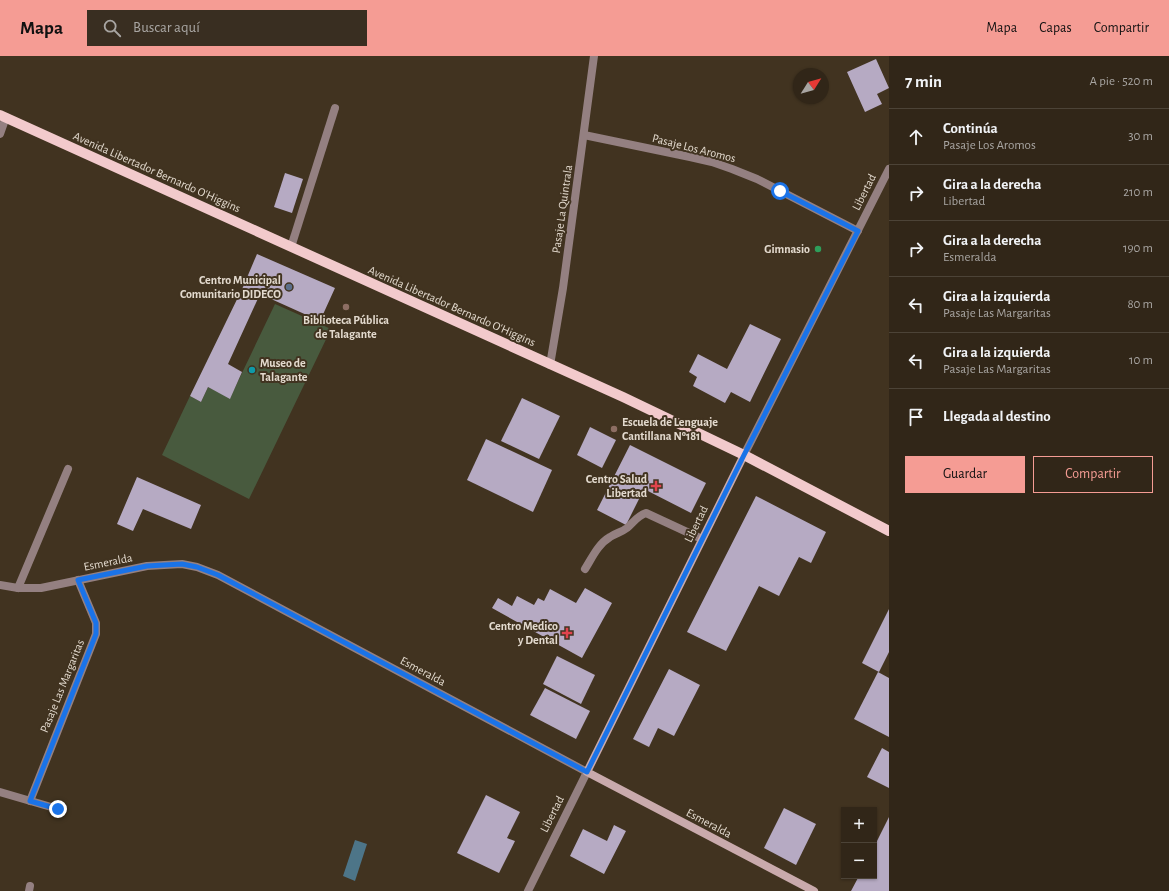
<!DOCTYPE html>
<html lang="es">
<head>
<meta charset="utf-8">
<style>
	body { margin:0; font-family:"Alegreya Sans",sans-serif; background:#392e21; color:#f1f3f6 }
	.controls { position:absolute; right:12px; bottom:12px; display:grid; overflow:hidden; border-radius:0px; box-shadow:0 1px 3px #0004 }
	.controls button { width:36px; height:36px; display:grid; place-items:center; padding:0; border:0; border-bottom:1px solid #4c4337; background:#312618; color:#f1f3f6; font:20px sans-serif }
	.compass { position:absolute; left:793px; top:12px; width:36px; height:36px; border-radius:50%; background:#312618; box-shadow:0 1px 3px #0004; rotate:53deg }
	.stop { position:absolute; width:12px; height:12px; margin:-9px; border:3px solid #1a73e8; border-radius:50%; background:#fff }
	.stop.end { background:#1a73e8; border-color:#fff; box-shadow:0 1px 4px #0008 }
	.list { margin:0; padding:0; list-style:none }
	h2 { display:flex; justify-content:space-between; align-items:center; height:52px; margin:0; padding:0 16px; font-size:17px }
	h2 small { font-size:13px; font-weight:400; color:#a8a5a2 }
	.list li { display:grid; grid-template-columns:26px 1fr auto; gap:12px; align-items:center; box-sizing:border-box; height:56px; padding:0 16px; border-top:1px solid #4c4337 }
	.list b { display:block; font-size:15px; white-space:nowrap }
	.list p { margin:0; font-size:13px; white-space:nowrap; color:#a8a5a2 }
	.list em { font-size:13px; font-style:normal; color:#a8a5a2 }
	.actions { display:flex; gap:8px; padding:12px 16px }
	.actions a { flex:1; padding:9px 0; border:1px solid #f59c94; border-radius:0px; text-align:center; font-size:14px; color:#f59c94 }
	.actions .main { background:#f59c94; color:#111 }
	.icon { flex:none; width:22px; height:22px; fill:none; stroke:currentColor; stroke-width:2; stroke-linecap:round; stroke-linejoin:round }
	.map { position:relative; flex:none; width:889px; height:835px; overflow:hidden }
	header { display:flex; align-items:center; gap:24px; box-sizing:border-box; height:56px; padding:0 20px; background:#f59c94; color:#111 }
	header strong { font-size:19px }
	nav { display:flex; gap:22px; margin-inline-start:auto; font-size:14px }
	.search { width:280px; height:36px; background:#392e21; display:flex; align-items:center; gap:10px; box-sizing:border-box; padding:0 14px; border-radius:0px; color:#a8a5a2; font-size:15px }
	main { display:flex }
	aside { flex:1; background:#312618 }
	.map>svg:first-child { display:block }
	.green { fill:#485a3e }
	.water { fill:#4d7588 }
	.building { fill:#b6aac3 }
	.lines { fill:none; stroke-linecap:round; stroke-linejoin:round }
	.service { stroke:#948081; stroke-width:8 }
	.minor { stroke:#948081; stroke-width:8 }
	.tertiary { stroke:#948081; stroke-width:8 }
	.secondary { stroke:#c9aaac; stroke-width:8 }
	.primary { stroke:#f2cacc; stroke-width:10 }
	.route { stroke:#1a73e8; stroke-width:5 }
	.leisure-dot { fill:#2e9e5b; stroke:#413320; stroke-width:1.5 }
	.service-dot { fill:#5c6f8a; stroke:#413320; stroke-width:1.5 }
	.education-dot { fill:#8d6e63; stroke:#413320; stroke-width:1.5 }
	.culture-dot { fill:#0f9aa8; stroke:#413320; stroke-width:1.5 }
	.health-dot { fill:#e0444e; stroke:#413320; stroke-width:1.5 }
	.labels { text-anchor:middle; stroke-width:4; stroke-linejoin:round; paint-order:stroke }
	.street-label { font-size:12px; fill:#e3dace; stroke:#413320 }
	.poi-label { font-size:12px; font-weight:bold; fill:#e3dace; stroke:#413320; text-anchor:end }
</style>
</head>
<body>
<header>
<strong>Mapa</strong>
<div class="search"><svg class="icon" aria-label="search" viewBox="0 0 24 24"><circle cx="10" cy="10" r="6"/><path d="M15 15l6 6"/></svg>Buscar aquí</div>
<nav><a>Mapa</a><a>Capas</a><a>Compartir</a></nav>
</header>
<main>
<div class="map">
<svg width="889" height="835" viewBox="0 0 889 835">
	<rect width="100%" height="100%" fill="#413320"/>
	<path class="green" d="M275 248 331 273 249 443 162 399 190 340 201 346 208 331 230 342Z"/>
	<path class="water" d="M355 784 367 788 355 825 343 820Z"/>
	<g class="building">
		<path d="M876 3 889 32 877 38 882 48 865 56 847 16Z"/>
		<path d="M285 117 303 123 292 157 274 151Z"/>
		<path d="M257 198 335 232 320 265 260 238 228 308 242 316 230 343 208 331 201 346 190 340 243 231Z"/>
		<path d="M750 268 781 283 750 346 731 336 725 347 693 330 697 321 689 316 698 298 727 313Z"/>
		<path d="M522 342 560 360 539 403 501 385Z"/>
		<path d="M590 371 616 384 602 412 577 399Z"/>
		<path d="M486 383 552 414 533 456 467 424Z"/>
		<path d="M630 389 706 427 691 457 644 433 626 469 597 454Z"/>
		<path d="M137 421 201 449 191 473 143 453 133 475 117 468Z"/>
		<path d="M756 440 826 476 811 507 799 501 779 540 759 530 726 595 687 576Z"/>
		<path d="M585 532 612 547 582 602 492 552 498 542 512 550 517 540 534 549 538 542 544 545 550 533 576 547Z"/>
		<path d="M889 553V596L879 616 862 607Z"/>
		<path d="M557 600 595 619 581 648 543 628Z"/>
		<path d="M669 613 700 629 674 680 658 672 649 691 633 683Z"/>
		<path d="M878 616 889 622V681L854 663Z"/>
		<path d="M545 632 590 655 576 683 530 659Z"/>
		<path d="M882 692 889 696V732L867 721Z"/>
		<path d="M486 739 520 756 507 782 515 785 499 817 457 797Z"/>
		<path d="M784 752 816 768 796 809 764 792Z"/>
		<path d="M889 761V835H851L859 820H874V791Z"/>
		<path d="M614 769 626 775 604 818 570 800 583 773 607 785Z"/>
	</g>
	<g class="lines">
		<g class="service">
			<path d="M291 191 335 52"/>
			<path d="M585 513C592 502 598 488 610 481 616 477 622 476 627 472 634 466 637 460 646 457L702 483"/>
		</g>
		<g class="minor">
			<path d="M0 78 6 61"/>
			<path d="M584 79 690 101 712 106 732 113 757 123 858 175"/>
			<path d="M550 309 563 232 594 0"/>
			<path d="M18 532 68 413"/>
			<path d="M0 736 58 753"/>
			<path d="M30 745 96 578V567L78 524"/>
			<path d="M29 835 30 830"/>
		</g>
		<g class="tertiary">
			<path d="M744 399 889 113"/>
			<path d="M0 529 18 532H41L147 510 164 509 182 508 197 511 218 519 587 716 528 835"/>
		</g>
		<path class="secondary" d="M744 399 587 716 814 835"/>
		<path class="primary" d="M0 59 623 341 744 399 889 475"/>
	</g>
	<g class="lines">
		<path class="route" d="M58 753 30 745 96 578V567L78 524 147 510 164 509 182 508 197 511 218 519 587 716 744 399 858 175 780 135"/>
	</g>
	<circle class="leisure-dot" cx="818" cy="193" r="4"/>
	<circle class="service-dot" cx="289" cy="231" r="4"/>
	<g class="education-dot">
		<circle cx="346" cy="251" r="4"/>
		<circle cx="614" cy="373" r="4"/>
	</g>
	<circle class="culture-dot" cx="252" cy="314" r="4"/>
	<g class="health-dot">
		<path d="M654 424h4v4h4v4h-4v4h-4v-4h-4v-4h4z"/>
		<path d="M565 571h4v4h4v4h-4v4h-4v-4h-4v-4h4z"/>
	</g>
	<g class="labels">
		<g class="street-label">
			<text transform="translate(694 92) rotate(14)" y="4">Pasaje Los Aromos</text>
			<text transform="translate(157 116) rotate(24)" y="4">Avenida Libertador Bernardo O'Higgins</text>
			<text transform="translate(864 136) rotate(-63)" y="4">Libertad</text>
			<text transform="translate(562 153) rotate(-82)" y="4">Pasaje La Quintrala</text>
			<text transform="translate(452 250) rotate(24)" y="4">Avenida Libertador Bernardo O'Higgins</text>
			<text transform="translate(696 468) rotate(-64)" y="4">Libertad</text>
			<text transform="translate(108 506) rotate(-11)" y="4">Esmeralda</text>
			<text transform="translate(423 615) rotate(28)" y="4">Esmeralda</text>
			<text transform="translate(62 630) rotate(-68)" y="4">Pasaje Las Margaritas</text>
			<text transform="translate(552 758) rotate(-63)" y="4">Libertad</text>
			<text transform="translate(709 767) rotate(28)" y="4">Esmeralda</text>
		</g>
		<g class="poi-label">
			<text x="810" y="197">Gimnasio</text>
			<text x="281" y="228">Centro Municipal<tspan x="281" dy="14">Comunitario DIDECO</tspan></text>
			<text x="346" y="268" text-anchor="middle">Biblioteca Pública<tspan x="346" dy="14">de Talagante</tspan></text>
			<text x="260" y="311" text-anchor="start">Museo de<tspan x="260" dy="14">Talagante</tspan></text>
			<text x="622" y="370" text-anchor="start">Escuela de Lenguaje<tspan x="622" dy="14">Cantillana Nº181</tspan></text>
			<text x="647" y="427">Centro Salud<tspan x="647" dy="14">Libertad</tspan></text>
			<text x="558" y="574">Centro Medico<tspan x="558" dy="14">y Dental</tspan></text>
		</g>
	</g>
</svg>
<div class="controls">
<button>+</button>
<button>−</button>
</div>
<svg class="compass" viewBox="-18 -18 36 36"><path d="M0-13l5 13h-10z" fill="#e53935"/><path d="M0 13l5-13h-10z" fill="#a8a5a2"/></svg>
<div class="stop" style="left:780px;top:135px"></div>
<div class="stop end" style="left:58px;top:753px"></div>
</div>
<aside>
<h2>7 min<small>A pie · 520 m</small></h2>
<ul class="list">
<li><svg class="icon" aria-label="ahead" viewBox="0 0 24 24"><path d="M12 20V5M6 11l6-6 6 6"/></svg><div><b>Continúa</b><p>Pasaje Los Aromos</p></div><em>30 m</em></li>
<li><svg class="icon" aria-label="right" viewBox="0 0 24 24"><path d="M7 20v-9h11M14 6l5 5-5 5"/></svg><div><b>Gira a la derecha</b><p>Libertad</p></div><em>210 m</em></li>
<li><svg class="icon" aria-label="right" viewBox="0 0 24 24"><path d="M7 20v-9h11M14 6l5 5-5 5"/></svg><div><b>Gira a la derecha</b><p>Esmeralda</p></div><em>190 m</em></li>
<li><svg class="icon" aria-label="left" viewBox="0 0 24 24"><path d="M17 20v-9H6M10 6l-5 5 5 5"/></svg><div><b>Gira a la izquierda</b><p>Pasaje Las Margaritas</p></div><em>80 m</em></li>
<li><svg class="icon" aria-label="left" viewBox="0 0 24 24"><path d="M17 20v-9H6M10 6l-5 5 5 5"/></svg><div><b>Gira a la izquierda</b><p>Pasaje Las Margaritas</p></div><em>10 m</em></li>
<li><svg class="icon" aria-label="arrive" viewBox="0 0 24 24"><path d="M6 21V4h12l-3 4 3 4H6"/></svg><div><b>Llegada al destino</b></div></li>
</ul>
<div class="actions"><a class="main">Guardar</a><a>Compartir</a></div>
</aside>
</main>
</body>
</html>
